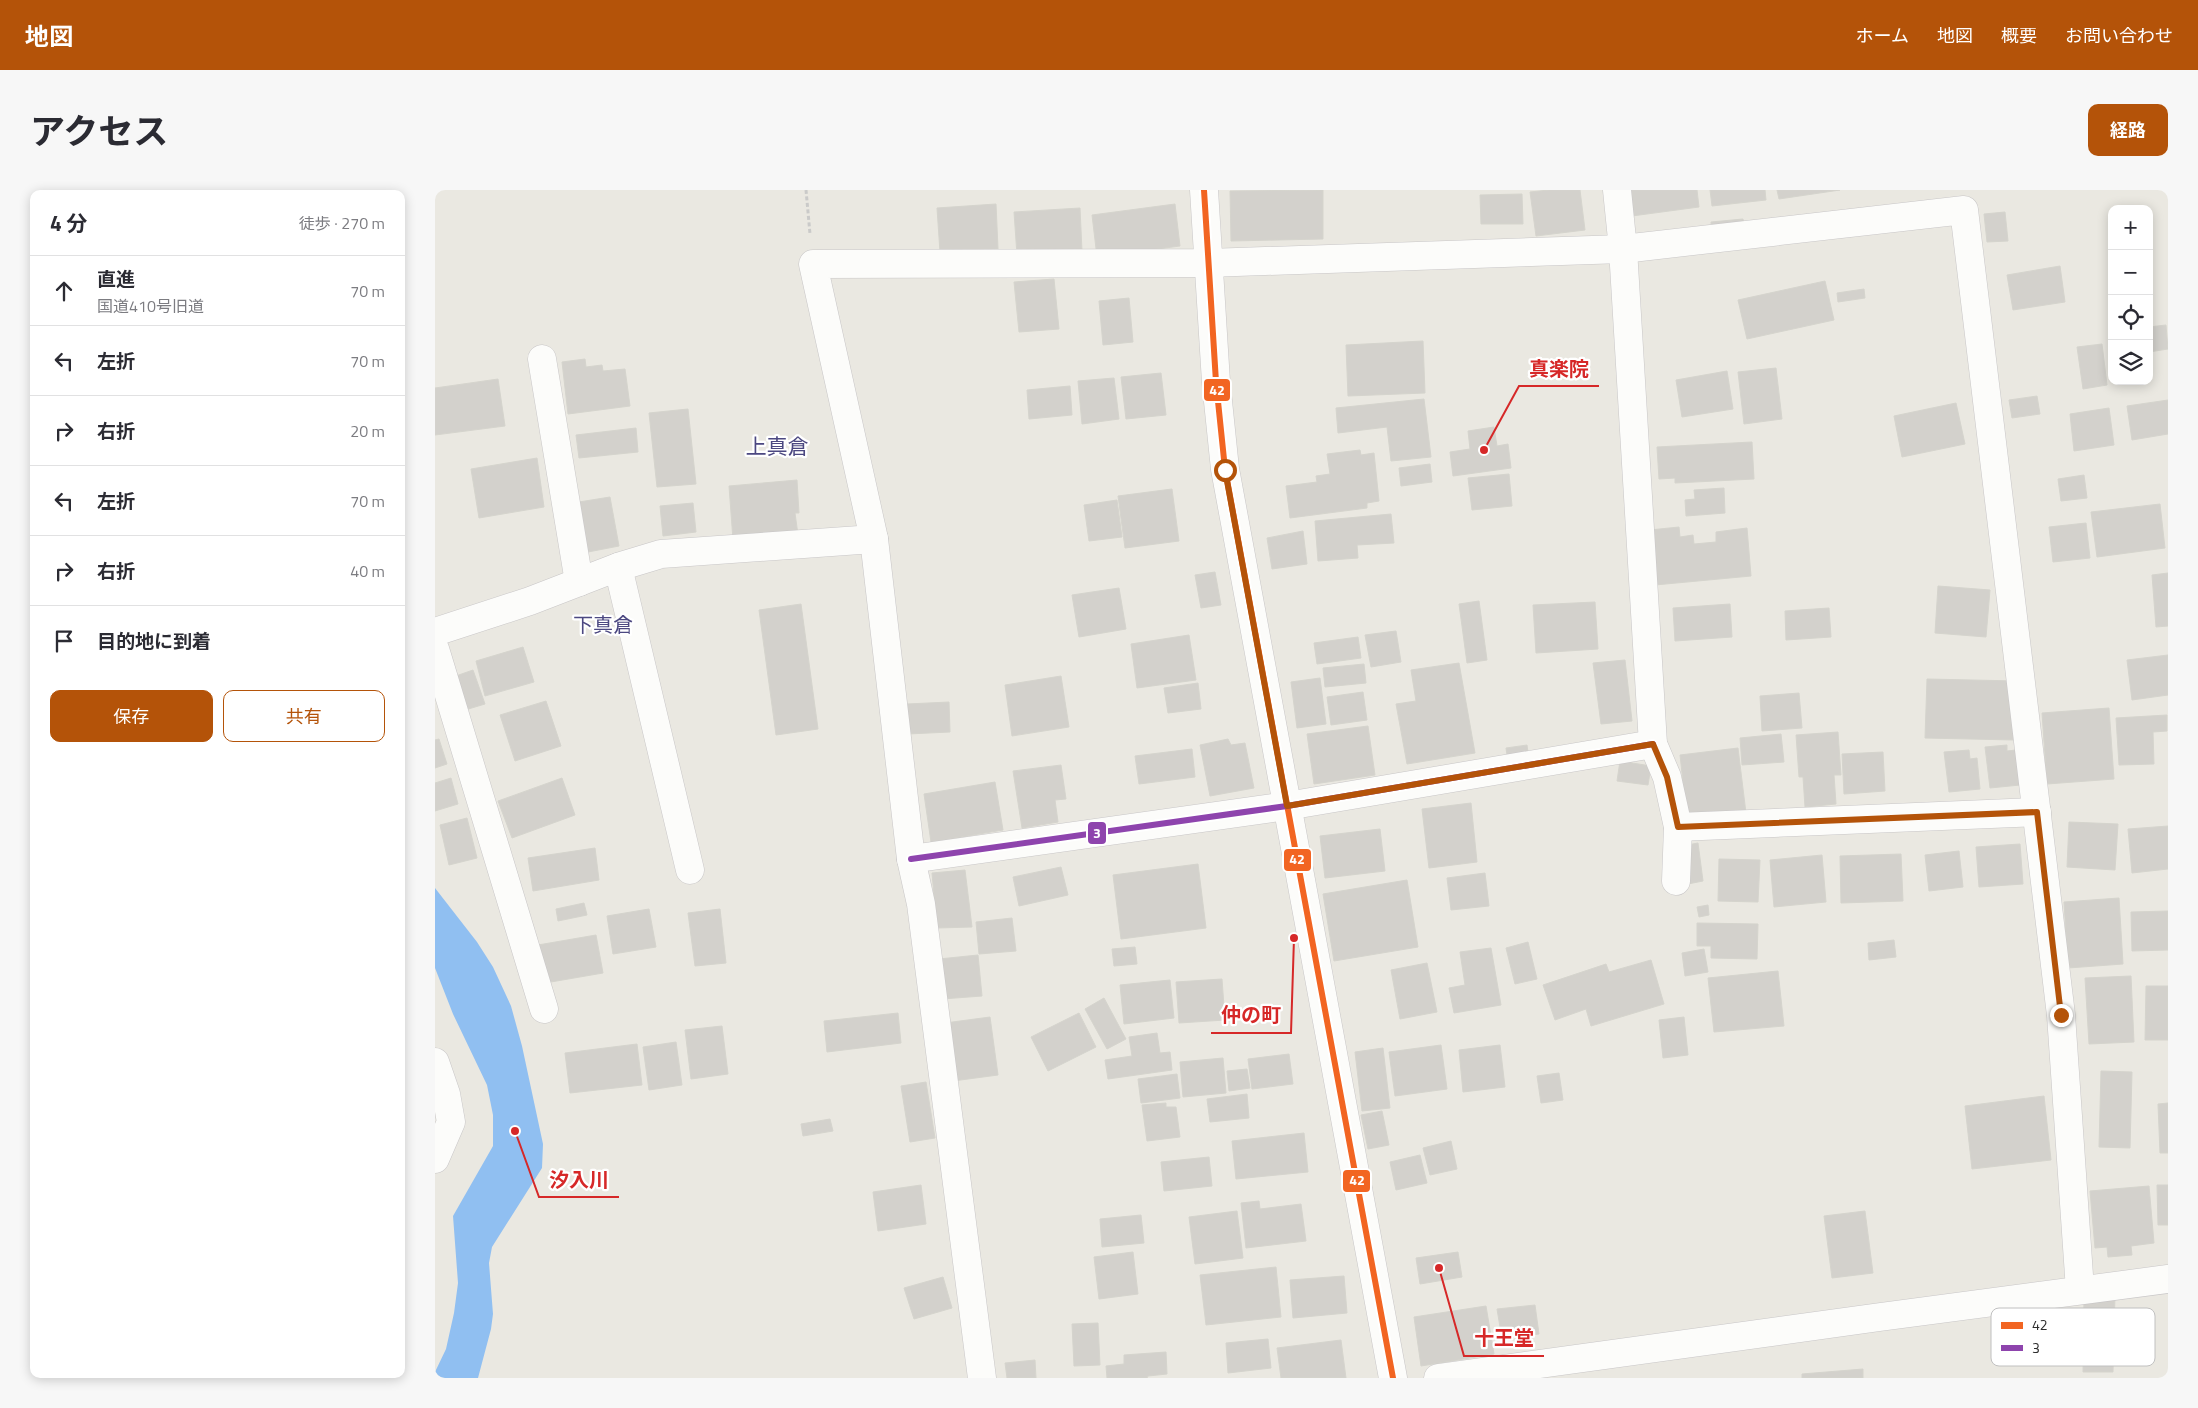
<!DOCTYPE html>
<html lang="ja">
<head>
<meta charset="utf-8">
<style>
	body { margin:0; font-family:"Titillium Web","Noto Sans JP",sans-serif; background:#f7f7f7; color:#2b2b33 }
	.controls { position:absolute; right:15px; top:15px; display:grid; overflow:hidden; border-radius:10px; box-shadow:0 2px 12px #0003 }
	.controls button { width:45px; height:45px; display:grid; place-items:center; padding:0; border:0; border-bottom:1px solid #e1e1e2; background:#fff; color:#2b2b33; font:25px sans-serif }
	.stop { position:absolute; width:15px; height:15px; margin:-11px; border:4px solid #b45309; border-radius:50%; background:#fff }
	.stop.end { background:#b45309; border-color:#fff; box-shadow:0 1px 5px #0008 }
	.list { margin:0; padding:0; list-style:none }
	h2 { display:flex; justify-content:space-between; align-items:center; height:65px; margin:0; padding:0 20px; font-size:21px }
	h2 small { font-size:16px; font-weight:400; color:#7c7c81 }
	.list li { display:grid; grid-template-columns:32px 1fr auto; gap:15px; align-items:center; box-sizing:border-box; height:70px; padding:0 20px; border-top:1px solid #e1e1e2 }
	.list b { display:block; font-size:19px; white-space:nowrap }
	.list p { margin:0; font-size:16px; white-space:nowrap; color:#7c7c81 }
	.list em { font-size:16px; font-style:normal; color:#7c7c81 }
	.actions { display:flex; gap:10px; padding:15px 20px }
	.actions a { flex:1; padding:11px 0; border:1px solid #b45309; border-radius:10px; text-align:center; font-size:18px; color:#b45309 }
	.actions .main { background:#b45309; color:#fff }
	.icon { flex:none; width:28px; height:28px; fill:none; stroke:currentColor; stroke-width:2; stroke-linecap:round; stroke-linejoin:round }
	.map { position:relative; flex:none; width:1733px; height:1188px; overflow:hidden; border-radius:10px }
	header { display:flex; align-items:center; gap:30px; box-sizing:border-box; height:70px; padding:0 25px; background:#b45309; color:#fff }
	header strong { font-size:24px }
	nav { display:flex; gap:28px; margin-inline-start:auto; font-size:18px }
	.intro { display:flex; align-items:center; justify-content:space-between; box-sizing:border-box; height:120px; padding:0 30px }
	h1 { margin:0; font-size:35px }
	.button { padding:12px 22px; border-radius:10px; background:#b45309; color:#fff; font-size:18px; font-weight:700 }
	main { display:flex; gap:30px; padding:0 30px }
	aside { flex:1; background:#fff; border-radius:10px; box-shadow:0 2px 12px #0003 }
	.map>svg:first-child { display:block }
	.water { fill:#90bff1 }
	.building { fill:#d3d1cc; stroke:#d5d4cd }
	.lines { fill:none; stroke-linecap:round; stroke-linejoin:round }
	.street-casing { stroke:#c8c6c7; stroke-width:29 }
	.secondary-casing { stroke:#c8c6c7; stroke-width:29 }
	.path { stroke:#cacac9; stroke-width:3; stroke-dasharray:4 2.5; stroke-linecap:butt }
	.street { stroke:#fcfcfa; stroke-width:28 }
	.secondary { stroke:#fcfcfa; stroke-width:28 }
	.bus-1-casing { stroke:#fff; stroke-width:10 }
	.bus-2-casing { stroke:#fff; stroke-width:10 }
	.bus-1 { stroke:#f26522; stroke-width:6 }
	.bus-2 { stroke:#8e44ad; stroke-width:6 }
	.route { stroke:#b45309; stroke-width:6 }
	.labels { text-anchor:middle; stroke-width:4.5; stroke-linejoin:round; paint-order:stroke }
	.neighbourhood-label { font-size:20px; fill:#4c4881; stroke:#fff }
	.quarter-label { font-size:21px; fill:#4c4881; stroke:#fff }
	.key { fill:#fff; stroke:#c0c0c0; stroke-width:1 }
	.key-label { font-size:14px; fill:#2c2c2c }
	.leader { fill:none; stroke:#d62828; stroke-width:2 }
	.callout-dot { fill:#d62828; stroke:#fff; stroke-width:2 }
	.callout-label { font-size:20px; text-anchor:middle; font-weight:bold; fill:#d62828; stroke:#fff; stroke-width:4.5; stroke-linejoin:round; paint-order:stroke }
	.line-badge { stroke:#fff; stroke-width:2 }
	.badge-label { font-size:14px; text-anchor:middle; font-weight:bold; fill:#fff }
</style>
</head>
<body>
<header>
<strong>地図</strong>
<nav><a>ホーム</a><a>地図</a><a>概要</a><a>お問い合わせ</a></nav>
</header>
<div class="intro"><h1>アクセス</h1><a class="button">経路</a></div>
<main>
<aside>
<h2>4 分<small>徒歩 · 270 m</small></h2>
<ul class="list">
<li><svg class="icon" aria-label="ahead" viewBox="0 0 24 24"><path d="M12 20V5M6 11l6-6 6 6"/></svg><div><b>直進</b><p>国道410号旧道</p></div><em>70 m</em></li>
<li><svg class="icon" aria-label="left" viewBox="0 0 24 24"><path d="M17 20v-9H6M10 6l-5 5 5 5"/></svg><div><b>左折</b></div><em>70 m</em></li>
<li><svg class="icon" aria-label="right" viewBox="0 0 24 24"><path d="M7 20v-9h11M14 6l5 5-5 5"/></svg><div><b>右折</b></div><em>20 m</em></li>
<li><svg class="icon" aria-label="left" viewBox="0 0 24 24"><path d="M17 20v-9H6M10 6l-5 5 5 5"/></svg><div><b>左折</b></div><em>70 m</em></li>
<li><svg class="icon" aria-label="right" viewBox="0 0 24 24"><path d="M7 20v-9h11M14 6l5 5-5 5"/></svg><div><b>右折</b></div><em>40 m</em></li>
<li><svg class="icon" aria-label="arrive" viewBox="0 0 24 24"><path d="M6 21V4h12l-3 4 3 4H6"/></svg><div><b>目的地に到着</b></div></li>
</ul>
<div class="actions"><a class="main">保存</a><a>共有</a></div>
</aside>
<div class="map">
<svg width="1733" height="1188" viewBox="0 0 1733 1188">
	<rect width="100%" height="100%" fill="#eae8e1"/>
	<path class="water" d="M0 698 42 752 58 777 76 816 87 856 108 954 107 978 57 1057 54 1073 58 1124 56 1139 43 1188H0V1182L11 1159 19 1123 23 1093 18 1026 58 956V925L52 895 18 824 0 778Z"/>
	<g class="building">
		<path d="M888 0V49L796 51 795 1Z"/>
		<path d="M1114 0H1145L1150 40 1101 46 1095 2Z"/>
		<path d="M1193 0H1262L1264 17 1197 26Z"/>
		<path d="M1275 0H1330L1331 10 1277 16Z"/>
		<path d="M1342 0H1405L1344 9Z"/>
		<path d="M1087 4 1088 34H1046L1045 5Z"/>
		<path d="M561 14 563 59 505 62 502 18Z"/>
		<path d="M740 14 745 56 662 67 657 25Z"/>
		<path d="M645 18 647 61 582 65 579 22Z"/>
		<path d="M1570 22 1573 51 1552 52 1549 24Z"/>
		<path d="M1308 29 1310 42 1277 45 1276 32Z"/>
		<path d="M1625 76 1630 112 1578 120 1572 85Z"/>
		<path d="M619 89 624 139 584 142 579 92Z"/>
		<path d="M1390 91 1399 130 1312 149 1303 110Z"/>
		<path d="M1429 99 1430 108 1403 112 1402 103Z"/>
		<path d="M694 108 698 152 668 155 664 111Z"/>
		<path d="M1731 135 1733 159 1714 162V137Z"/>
		<path d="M988 151 990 203 913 206 911 155Z"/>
		<path d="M1667 154 1672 195 1648 199 1642 157Z"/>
		<path d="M150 169 151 177 167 175 168 181 190 179 195 216 133 224 127 172Z"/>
		<path d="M1341 178 1347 229 1309 234 1303 182Z"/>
		<path d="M1292 181 1298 219 1247 227 1241 190Z"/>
		<path d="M726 183 731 225 691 229 686 187Z"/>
		<path d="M679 188 684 229 647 234 643 191Z"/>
		<path d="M63 189 70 236 0 245V198Z"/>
		<path d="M635 196 637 225 594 229 592 200Z"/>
		<path d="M1602 206 1605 224 1577 228 1574 210Z"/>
		<path d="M989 209 996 267 956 271 952 237 903 243 901 218Z"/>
		<path d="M1733 210V244L1697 250 1692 216Z"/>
		<path d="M1521 213 1530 254 1467 267 1459 226Z"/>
		<path d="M1674 218 1679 255 1639 261 1635 224Z"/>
		<path d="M253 219 261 294 222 297 214 223Z"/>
		<path d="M1059 237 1062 256 1073 254 1076 278 1018 286 1015 262 1035 259 1033 241Z"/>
		<path d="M201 238 203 262 144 268 141 245Z"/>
		<path d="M1317 252 1319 289 1240 293V288L1224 289 1222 257Z"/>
		<path d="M925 260 926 265 939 263 944 311 932 313V318L855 328 851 296 882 292 881 286 895 284 892 264Z"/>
		<path d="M102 268 109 317 44 328 36 279Z"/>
		<path d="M995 274 997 292 966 296 964 278Z"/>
		<path d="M1074 284 1077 316 1037 320 1033 288Z"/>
		<path d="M1649 285 1652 308 1626 311 1623 289Z"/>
		<path d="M362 290 364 323H360L363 345 298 350 294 296Z"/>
		<path d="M1289 298 1290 323 1251 326 1250 310 1260 309 1259 300Z"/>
		<path d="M737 299 744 351 690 358 683 306Z"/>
		<path d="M175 307 184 356 153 362 144 312Z"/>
		<path d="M682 310 687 347 654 351 649 315Z"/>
		<path d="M258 313 261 342 228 346 225 316Z"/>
		<path d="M1725 314 1730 358 1662 367 1656 322Z"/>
		<path d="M956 324 959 353 922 355 923 368 883 371 880 331Z"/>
		<path d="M1651 333 1655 368 1618 372 1614 337Z"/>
		<path d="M1244 337 1245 347 1258 345 1259 354 1281 352V342L1312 338 1316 386 1220 395 1215 340Z"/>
		<path d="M868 341 872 374 837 379 832 348Z"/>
		<path d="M780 382 786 415 766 418 760 385Z"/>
		<path d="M1733 383V436L1721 437 1717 385Z"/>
		<path d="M1503 396 1555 400 1551 447 1500 443Z"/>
		<path d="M684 398 691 439 644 447 637 405Z"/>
		<path d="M1044 411 1052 470 1032 473 1024 414Z"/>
		<path d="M1160 412 1163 459 1101 463 1098 415Z"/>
		<path d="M366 414 383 539 341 545 324 420Z"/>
		<path d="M1295 414 1297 447 1240 451 1238 418Z"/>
		<path d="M1394 418 1396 447 1351 450 1350 421Z"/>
		<path d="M961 441 966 472 936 477 930 445Z"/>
		<path d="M754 445 761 490 702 498 696 454Z"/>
		<path d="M923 447 926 468 882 474 879 453Z"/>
		<path d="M88 457 99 492 50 506 41 471Z"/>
		<path d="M1733 465V505L1697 510 1692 470Z"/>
		<path d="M1190 470 1197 531 1166 534 1158 473Z"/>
		<path d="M1024 473 1040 563 972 574 961 514 981 511 976 480Z"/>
		<path d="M929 474 931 493 890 497 888 478Z"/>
		<path d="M38 480 50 514 30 520 18 487Z"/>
		<path d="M626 486 634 537 577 546 570 495Z"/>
		<path d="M885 488 891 534 862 538 856 492Z"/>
		<path d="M1492 489 1581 491 1580 550 1490 548Z"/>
		<path d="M763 493 766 519 733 523 729 498Z"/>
		<path d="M928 502 932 530 896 535 892 507Z"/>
		<path d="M1364 503 1367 538 1327 541 1325 506Z"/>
		<path d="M111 511 126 556 80 571 65 525Z"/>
		<path d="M514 512 515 542 473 544 472 514Z"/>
		<path d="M1674 518 1679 589 1612 594 1607 523Z"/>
		<path d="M1732 525V541L1718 542 1719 574 1684 575 1681 528Z"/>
		<path d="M933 536 940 585 879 594 872 544Z"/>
		<path d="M1403 542 1406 585H1399L1401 614 1370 617 1368 587H1364L1361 545Z"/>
		<path d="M1346 544 1349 572 1307 575 1305 548Z"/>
		<path d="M4 549 12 574 0 578V550Z"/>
		<path d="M793 549 796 555 810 553 819 598 775 606 765 555Z"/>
		<path d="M1092 555 1094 570 1073 573 1071 558Z"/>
		<path d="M1572 555V561L1581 560 1585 595 1555 598 1550 557Z"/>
		<path d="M1303 558 1311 623 1252 629 1245 565Z"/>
		<path d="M757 559 760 587 704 594 700 566Z"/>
		<path d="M1534 560 1535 569 1542 568 1545 599 1514 602 1509 562Z"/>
		<path d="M1448 562 1450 601 1409 604 1407 564Z"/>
		<path d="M1185 571 1216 576 1213 595 1182 591Z"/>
		<path d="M626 575 631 609 620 610 623 632 587 638 578 581Z"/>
		<path d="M16 588 23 614 0 621V593Z"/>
		<path d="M127 588 140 625 77 648 63 611Z"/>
		<path d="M560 592 568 640 496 652 489 604Z"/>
		<path d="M1036 613 1042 672 994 678 987 619Z"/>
		<path d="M32 628 42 668 14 675 5 635Z"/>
		<path d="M1634 632 1683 634 1680 680 1632 677Z"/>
		<path d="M1733 636V679L1697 683 1693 639Z"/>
		<path d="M945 639 950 681 890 688 885 646Z"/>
		<path d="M1263 653 1268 691 1253 694 1247 656Z"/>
		<path d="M1585 654 1588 694 1544 697 1541 657Z"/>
		<path d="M160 658 164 690 98 701 93 668Z"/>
		<path d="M1524 661 1528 697 1494 701 1490 665Z"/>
		<path d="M1466 664 1468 711 1406 713 1405 666Z"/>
		<path d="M1387 665 1391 712 1339 717 1335 670Z"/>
		<path d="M1284 669 1325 670 1323 712 1283 711Z"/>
		<path d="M763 674 771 738 686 749 678 685Z"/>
		<path d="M626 677 633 705 584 716 578 687Z"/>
		<path d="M530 680 537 737 502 738 497 683Z"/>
		<path d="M1050 683 1054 716 1016 720 1012 688Z"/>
		<path d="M972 690 983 757 899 771 888 704Z"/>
		<path d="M1684 708 1688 774 1633 778 1629 712Z"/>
		<path d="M149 713 152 725 123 731 121 719Z"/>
		<path d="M1273 715 1274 725 1264 727 1262 717Z"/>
		<path d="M214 719 221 757 178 764 172 726Z"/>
		<path d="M285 719 291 773 260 776 253 723Z"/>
		<path d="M1733 721V760L1697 761 1696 722Z"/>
		<path d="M577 728 581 761 544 764 541 732Z"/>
		<path d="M1262 733 1323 734 1322 769 1276 768V756H1262Z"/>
		<path d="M161 745 168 783 110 793 103 755Z"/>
		<path d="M1459 750 1461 767 1434 770 1433 753Z"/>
		<path d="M1093 752 1102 789 1080 794 1071 758Z"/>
		<path d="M700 757 702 774 679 776 677 759Z"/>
		<path d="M1056 758 1066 815 1019 823 1014 798 1030 795 1025 762Z"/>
		<path d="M1269 759 1273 782 1250 786 1247 763Z"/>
		<path d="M543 765 547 806 507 809 504 769Z"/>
		<path d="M1216 770 1229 814 1156 836 1151 819 1120 830 1108 795 1171 774 1174 782Z"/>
		<path d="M992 773 1002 822 965 829 956 780Z"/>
		<path d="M1343 781 1349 836 1279 842 1273 788Z"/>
		<path d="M1696 786 1699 852 1654 854 1650 788Z"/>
		<path d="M787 789 790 830 744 833 741 792Z"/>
		<path d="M735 790 739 828 689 834 685 795Z"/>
		<path d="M1711 796H1733V850H1710Z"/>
		<path d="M669 808 691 849 672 859 650 819Z"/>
		<path d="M463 823 466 853 392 862 389 831Z"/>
		<path d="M644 823 661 857 613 881 596 847Z"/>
		<path d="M555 827 563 885 518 891 510 833Z"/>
		<path d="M1249 827 1253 865 1228 868 1224 830Z"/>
		<path d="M287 836 293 884 256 889 250 840Z"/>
		<path d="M722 843 725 863 735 862 737 880 673 889 670 870 697 866 694 847Z"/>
		<path d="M241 852 247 895 214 900 208 857Z"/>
		<path d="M202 854 207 895 135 903 130 863Z"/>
		<path d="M1006 855 1012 899 960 906 954 862Z"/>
		<path d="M1065 855 1070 897 1028 902 1024 860Z"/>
		<path d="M948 858 955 918 927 921 920 862Z"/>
		<path d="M854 864 858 894 817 899 813 869Z"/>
		<path d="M788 868 791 903 748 907 745 872Z"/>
		<path d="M812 879 815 898 794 901 792 881Z"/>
		<path d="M1666 881 1697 882 1695 958 1664 957Z"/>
		<path d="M1124 883 1128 910 1106 913 1102 886Z"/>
		<path d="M742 884 745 908 706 913 703 889Z"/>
		<path d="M491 892 500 948 475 952 466 896Z"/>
		<path d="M812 904 814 928 775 932 772 909Z"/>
		<path d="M1609 906 1616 970 1537 979 1530 916Z"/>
		<path d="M731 913V917H741L745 947 712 951 707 915Z"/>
		<path d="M1733 913V963H1725L1723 914Z"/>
		<path d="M947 921 954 955 933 959 926 925Z"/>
		<path d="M395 929 398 941 368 946 366 934Z"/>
		<path d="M869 943 873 982 801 989 797 951Z"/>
		<path d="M1016 951 1022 979 995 985 988 958Z"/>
		<path d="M985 965 992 993 961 1000 955 972Z"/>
		<path d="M774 967 777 996 729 1001 726 972Z"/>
		<path d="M486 995 491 1034 443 1041 438 1002Z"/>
		<path d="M1722 995H1733V1035H1723Z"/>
		<path d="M1714 996 1719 1053 1696 1056 1697 1065 1673 1067 1672 1057 1660 1058 1655 1001Z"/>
		<path d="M824 1011 825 1019 866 1014 871 1051 811 1058 806 1013Z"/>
		<path d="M802 1021 808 1068 760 1074 754 1027Z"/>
		<path d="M1430 1021 1438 1083 1397 1088 1389 1026Z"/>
		<path d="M706 1025 709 1053 667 1057 665 1029Z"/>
		<path d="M698 1062 703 1104 664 1109 659 1067Z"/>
		<path d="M1023 1062 1027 1087 985 1094 981 1068Z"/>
		<path d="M841 1077 846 1127 771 1135 765 1085Z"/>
		<path d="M909 1086 912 1123 858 1128 855 1090Z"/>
		<path d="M508 1087 517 1118 479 1129 469 1098Z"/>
		<path d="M1649 1105H1680L1678 1182H1648Z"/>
		<path d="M1100 1115 1104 1144 1067 1149 1062 1119Z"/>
		<path d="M1051 1116 1059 1164 986 1176 979 1127Z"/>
		<path d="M663 1133 665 1175 639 1176 637 1134Z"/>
		<path d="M833 1149 836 1178 793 1183 791 1153Z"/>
		<path d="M906 1150 911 1188H846L842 1158Z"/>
		<path d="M731 1162 732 1184 713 1186 712 1188H672L671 1176 689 1174V1165Z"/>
		<path d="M600 1170 601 1188H572L570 1173Z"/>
		<path d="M1428 1179V1188H1367V1184Z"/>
	</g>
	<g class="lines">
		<g class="street-casing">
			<g id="street">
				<path d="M1182 0 1188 59 1218 554 1232 587 1243 637 1241 691"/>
				<path d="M107 169 144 392"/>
				<path d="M183 377 255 680"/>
				<path d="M0 442 95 411 183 377 226 364 439 349"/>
				<path d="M0 459 109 819"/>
				<path d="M1243 637 1602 622"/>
				<path d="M476 669 852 616 1218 554"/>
				<path d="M0 872 11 904 16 932 0 969"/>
				<path d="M547 1188 486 714 476 669 439 349 378 74 773 73 1188 59 1529 20 1626 825 1645 1100"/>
				<path d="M1003 1188 1445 1127 1733 1089"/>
			</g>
		</g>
		<g class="secondary-casing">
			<path id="secondary" d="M769 0 781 192 790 279 958 1188"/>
		</g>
		<path class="path" d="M371 0 375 44"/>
		<use href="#street" class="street"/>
		<use href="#secondary" class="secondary"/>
		<g class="bus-1-casing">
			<path id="bus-1" d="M769 0 781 192 790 279 958 1188"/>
		</g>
		<g class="bus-2-casing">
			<path id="bus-2" d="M476 669 852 616 1218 554"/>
		</g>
		<use href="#bus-1" class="bus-1"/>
		<use href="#bus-2" class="bus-2"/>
	</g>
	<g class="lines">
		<path class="route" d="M790 280 852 616 1218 554 1232 587 1243 637 1602 622 1626 825"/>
	</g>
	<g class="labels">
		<g class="neighbourhood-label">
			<text x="168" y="442">下真倉</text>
		</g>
		<g class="quarter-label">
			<text x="342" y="264">上真倉</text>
		</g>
	</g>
	<rect x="1556" y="1118" width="164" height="58" rx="8" class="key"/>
	<rect x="1566" y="1132" width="22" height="7" fill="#f26522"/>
	<rect x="1566" y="1155" width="22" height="6" fill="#8e44ad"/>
	<g class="key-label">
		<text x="1597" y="1140">42</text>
		<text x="1597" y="1163">3</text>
	</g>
	<path class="leader" d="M1049 260L1084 196H1164M859 748L856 843H776M80 941L104 1007H184M1004 1078L1029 1166H1109"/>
	<g class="callout-dot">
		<circle cx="1049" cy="260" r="5"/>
		<circle cx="859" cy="748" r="5"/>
		<circle cx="80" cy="941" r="5"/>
		<circle cx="1004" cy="1078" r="5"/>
	</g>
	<g class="callout-label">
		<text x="1124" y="186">真楽院</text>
		<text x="816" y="832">仲の町</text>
		<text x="144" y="997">汐入川</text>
		<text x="1069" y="1155">十王堂</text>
	</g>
	<g class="line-badge">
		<rect x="768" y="188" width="28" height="24" rx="5" fill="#f26522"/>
		<rect x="652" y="631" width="20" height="24" rx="5" fill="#8e44ad"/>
		<rect x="848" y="658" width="29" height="24" rx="5" fill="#f26522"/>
		<rect x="907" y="979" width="29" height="24" rx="5" fill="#f26522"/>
	</g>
	<g class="badge-label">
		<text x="782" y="205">42</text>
		<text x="662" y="648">3</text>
		<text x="862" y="674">42</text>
		<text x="922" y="995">42</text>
	</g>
</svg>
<div class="controls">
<button>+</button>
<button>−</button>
<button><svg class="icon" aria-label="locate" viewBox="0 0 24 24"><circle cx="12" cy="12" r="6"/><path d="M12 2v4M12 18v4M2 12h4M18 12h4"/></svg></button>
<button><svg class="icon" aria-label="layers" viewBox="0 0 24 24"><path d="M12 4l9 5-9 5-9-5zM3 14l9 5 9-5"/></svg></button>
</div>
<div class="stop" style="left:790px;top:280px"></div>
<div class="stop end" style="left:1626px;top:825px"></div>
</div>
</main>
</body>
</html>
